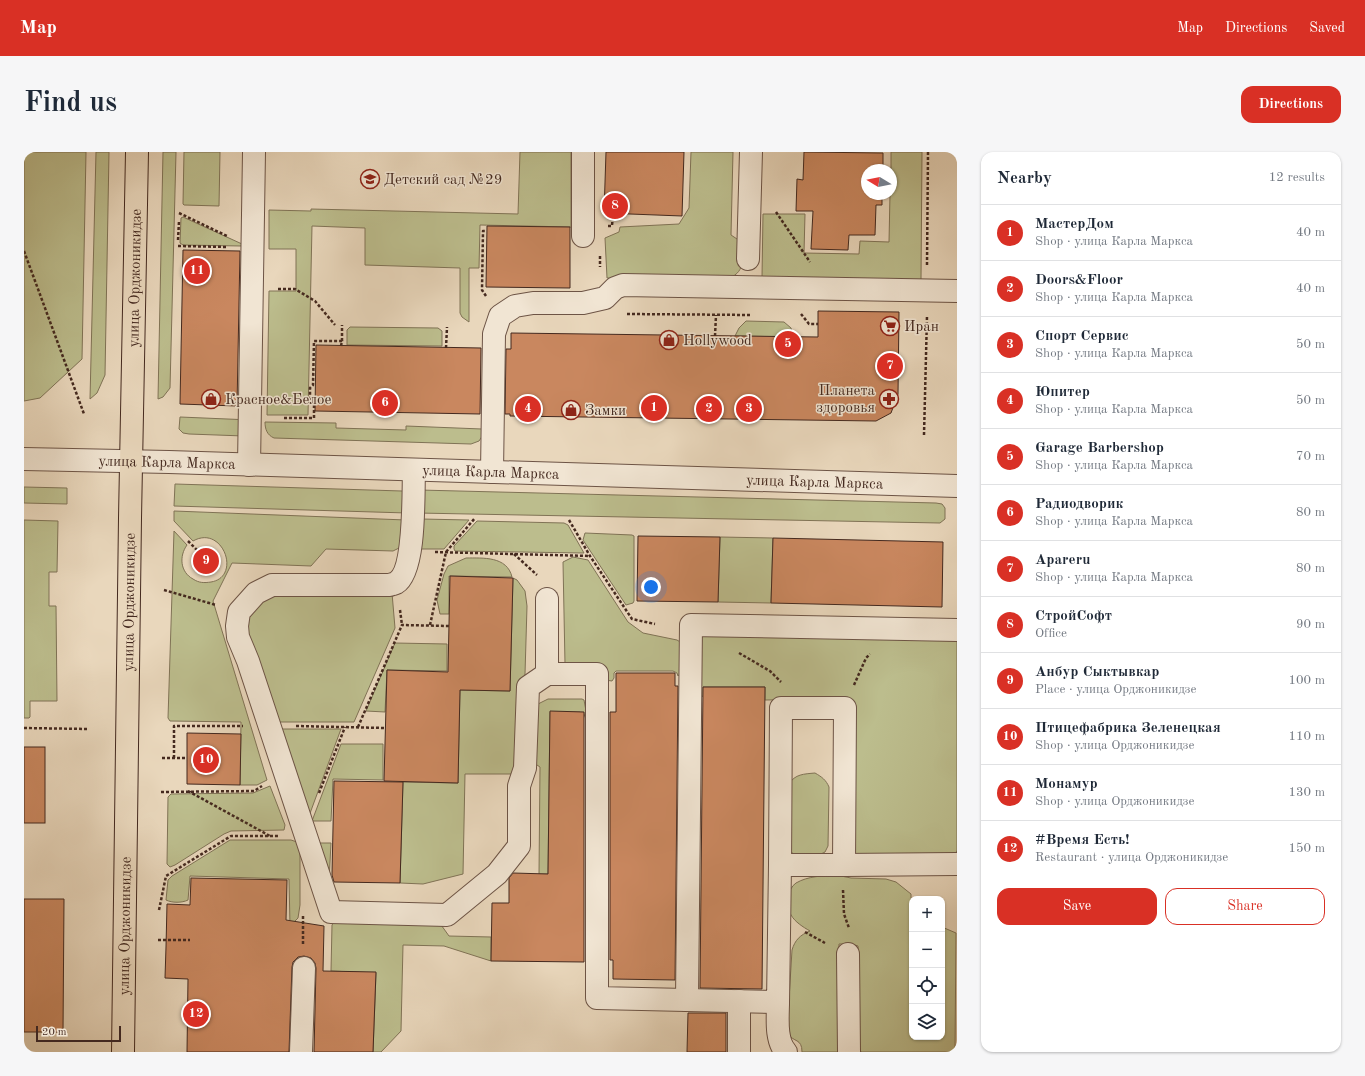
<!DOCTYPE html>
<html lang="en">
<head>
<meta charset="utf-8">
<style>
	body { margin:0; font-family:"Old Standard TT",serif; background:#f6f6f7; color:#1f2937 }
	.controls { position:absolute; right:12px; bottom:12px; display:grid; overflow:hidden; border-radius:8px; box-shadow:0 1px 3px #0004 }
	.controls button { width:36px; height:36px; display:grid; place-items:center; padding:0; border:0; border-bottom:1px solid #e0e1e3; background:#fff; color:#1f2937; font:20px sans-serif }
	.compass { position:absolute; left:837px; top:12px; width:36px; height:36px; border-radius:50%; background:#fff; box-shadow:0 1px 3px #0004; rotate:280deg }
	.scale { position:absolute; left:12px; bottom:10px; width:85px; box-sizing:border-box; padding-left:4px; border:2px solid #44291f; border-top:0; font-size:11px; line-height:14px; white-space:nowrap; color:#44291f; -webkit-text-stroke:3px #f1e5d3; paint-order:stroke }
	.you { position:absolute; left:627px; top:435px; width:14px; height:14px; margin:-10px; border:3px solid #fff; border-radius:50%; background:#1a73e8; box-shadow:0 0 0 6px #1a73e833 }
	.badge { display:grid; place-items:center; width:26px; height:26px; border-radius:50%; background:#d93025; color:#fff; font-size:13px; font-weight:700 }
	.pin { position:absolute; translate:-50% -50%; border:2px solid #fff; box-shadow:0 1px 4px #0006 }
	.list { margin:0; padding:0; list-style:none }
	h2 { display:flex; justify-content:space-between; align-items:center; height:52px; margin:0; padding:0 16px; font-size:17px }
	h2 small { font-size:13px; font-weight:400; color:#747a83 }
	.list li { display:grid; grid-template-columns:26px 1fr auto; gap:12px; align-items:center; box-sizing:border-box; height:56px; padding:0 16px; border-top:1px solid #e0e1e3 }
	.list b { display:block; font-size:15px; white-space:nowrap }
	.list p { margin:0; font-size:13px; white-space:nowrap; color:#747a83 }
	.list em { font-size:13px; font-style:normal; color:#747a83 }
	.actions { display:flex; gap:8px; padding:12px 16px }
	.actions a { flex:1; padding:9px 0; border:1px solid #d93025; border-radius:12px; text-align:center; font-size:14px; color:#d93025 }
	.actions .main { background:#d93025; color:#fff }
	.icon { flex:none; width:22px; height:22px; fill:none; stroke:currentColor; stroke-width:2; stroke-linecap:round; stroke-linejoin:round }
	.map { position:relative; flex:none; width:933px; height:900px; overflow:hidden; border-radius:12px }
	header { display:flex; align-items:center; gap:24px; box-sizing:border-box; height:56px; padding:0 20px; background:#d93025; color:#fff }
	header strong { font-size:19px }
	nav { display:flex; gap:22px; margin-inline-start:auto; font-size:14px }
	.intro { display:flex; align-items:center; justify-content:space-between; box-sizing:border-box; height:96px; padding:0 24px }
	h1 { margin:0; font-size:28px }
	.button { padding:10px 18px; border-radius:12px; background:#d93025; color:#fff; font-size:14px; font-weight:700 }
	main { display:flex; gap:24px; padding:0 24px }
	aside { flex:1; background:#fff; border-radius:12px; box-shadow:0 1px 3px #0004 }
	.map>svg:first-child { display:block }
	.green { fill:#bcbd8d; stroke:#807356 }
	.building { fill:#c9875f; stroke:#44291f }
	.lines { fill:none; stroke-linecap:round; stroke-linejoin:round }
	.minor-casing { stroke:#6d5446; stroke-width:24 }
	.major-casing { stroke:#44291f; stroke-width:24 }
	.path { stroke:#44291f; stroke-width:2.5; stroke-dasharray:3 2; stroke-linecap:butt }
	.minor { stroke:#f1e5d3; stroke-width:22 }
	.major { stroke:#e9d7bc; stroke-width:22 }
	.labels { text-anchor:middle; stroke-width:3; stroke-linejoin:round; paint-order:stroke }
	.poi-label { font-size:15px; fill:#44291f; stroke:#f1e5d3; text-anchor:start }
	.street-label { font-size:15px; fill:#44291f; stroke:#f1e5d3 }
</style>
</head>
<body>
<header>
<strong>Map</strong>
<nav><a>Map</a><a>Directions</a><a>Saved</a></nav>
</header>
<div class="intro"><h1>Find us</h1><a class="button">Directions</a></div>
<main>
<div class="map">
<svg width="933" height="900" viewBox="0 0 933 900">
	<rect width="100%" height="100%" fill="#e9d7bc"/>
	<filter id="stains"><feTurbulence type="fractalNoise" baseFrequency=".005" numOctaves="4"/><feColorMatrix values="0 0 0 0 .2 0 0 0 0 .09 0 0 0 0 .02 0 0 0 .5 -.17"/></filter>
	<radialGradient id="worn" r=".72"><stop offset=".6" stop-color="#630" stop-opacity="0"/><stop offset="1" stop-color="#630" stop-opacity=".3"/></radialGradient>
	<g class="green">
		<path d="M0 0H62L58 207 16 246 0 249Z"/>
		<path d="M72 0H85L81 223 73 241 66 247Z"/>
		<path d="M139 0H152L146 236 139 245 134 247Z"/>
		<path d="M160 0H196L195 54 160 53 159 52Z"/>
		<path d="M496 0H547V75L456 73 455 116H445V170L438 165 436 161V116L341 113V76L288 74 284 263H243L245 139H272V97H245V58L287 59V57L494 62Z"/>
		<path d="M667 0H709L707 83 716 89C718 109 723 120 701 128L583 126 581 86 595 80 596 75 655 72 665 56Z"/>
		<path d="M867 0H898L897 128 738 125 739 62H781L780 101 835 102 836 89 865 90 866 42H867Z"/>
		<path d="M159 65 218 92 217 94 159 93 156 91 157 66Z"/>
		<path d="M722 169 760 170 767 176 769 185 711 184 715 176Z"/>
		<path d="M326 175 414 176 418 179V194L323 193V178Z"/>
		<path d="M156 265 227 268 220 284 165 282 159 281 155 277Z"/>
		<path d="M241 270 312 271V276L382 278V274L458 277 459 283 455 289 447 292 250 286C243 283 241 277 241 270Z"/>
		<path d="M151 332 378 339 384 345 383 361 150 354Z"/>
		<path d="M0 335 43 336V352L0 351Z"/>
		<path d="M395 338 912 351 918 352 921 356V367L916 371 393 361Z"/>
		<path d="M150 359 382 368 377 395 369 399 302 397 287 414 208 411 189 449 243 628 233 633H216L217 570 146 569 144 566 150 379 163 393C155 404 156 420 169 427 175 431 180 431 187 430 218 425 199 372 169 389L150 369Z"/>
		<path d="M397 367 445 368 420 397H393Z"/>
		<path d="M0 368 34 369 33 420H25V454H32L33 549H6V565L5 566H0Z"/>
		<path d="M453 369 540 371 544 373 560 401 431 399 430 397V394Z"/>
		<path d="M561 381 608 383 610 384V449L609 451 602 453 559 388Z"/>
		<path d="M696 385 749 386 747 451 694 450Z"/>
		<path d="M549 405 564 408 604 470 619 481 653 488 661 493 659 518 654 524 653 521 649 519H592L590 521V526L588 529 581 528 541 512 539 410Z"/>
		<path d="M442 406C459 406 483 404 488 425L425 424V462H416L413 448 420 422 424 414Z"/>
		<path d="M489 426 493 428 501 439 503 454 501 522 498 540 492 622H441L439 722 399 732 376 731 379 630 434 631 436 538 486 539Z"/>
		<path d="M244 441H368L371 476 330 570H252L218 474Z"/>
		<path d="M686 481 932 488 933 489V698L932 701 927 703 830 704 818 547 741 548V535H679V545L673 537 676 488 679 484Z"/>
		<path d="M371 491 423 492V519L363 518 361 560 342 559Z"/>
		<path d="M524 547H558L560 548 562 559 556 576V560H526L524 722H515L516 615 507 609 512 553Z"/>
		<path d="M249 577H317L285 664Z"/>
		<path d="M317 592H359V628L309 627 307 669H288Z"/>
		<path d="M791 621C798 625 802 628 805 635L804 694 801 700 793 704H775L768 701 765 695V632C771 622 780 622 791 621Z"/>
		<path d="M246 634 261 673 260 678 207 679 200 682 151 713 146 715 143 712 144 645 147 642 229 641Z"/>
		<path d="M206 688H267L273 690 276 697V753L274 766 266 774 265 727 166 724 164 748C158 751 148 751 142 748L144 728 148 724Z"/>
		<path d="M287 691H307L305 729Z"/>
		<path d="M812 723 827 726 862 727 872 730 887 742 888 885H918V775L932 781 931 900H837L835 894 834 794 828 792H815V900H778C778 886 770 891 763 881L768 798C771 788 776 783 786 779 779 775 771 770 767 763 762 754 763 737 772 731 784 724 798 724 812 723Z"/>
		<path d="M310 770H415L425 784 467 785V809L420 794 379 793 377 879 357 900H349L352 821 307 819 308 773Z"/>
	</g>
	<g class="building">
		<path d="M582 0H660L658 64 580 61Z"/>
		<path d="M780 0 859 1V18H843V42H858V53H852L851 83H825L824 98 787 97 789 59H772L773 27 779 28Z"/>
		<path d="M463 74 546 75V136L462 135Z"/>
		<path d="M159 98 216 99 213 254 156 252Z"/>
		<path d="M794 159 875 160 874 242 867 261 852 269 486 264V262H481L482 197H487V181L794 185Z"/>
		<path d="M292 193 457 196 456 262 291 259Z"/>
		<path d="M614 384 696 385 694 450 613 449Z"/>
		<path d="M749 386 919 390 918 455 747 451Z"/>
		<path d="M426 424 489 426 486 539 436 538 434 631 360 629 363 518 424 520Z"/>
		<path d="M592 521H651V534H654L651 828 589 827V808H586V560H592Z"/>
		<path d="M679 535H741L738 837 676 836Z"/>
		<path d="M526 559 560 560V810L467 809 468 751H485V726L489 721 524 722Z"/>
		<path d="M163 581 217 582 216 633 163 632Z"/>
		<rect x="0" y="595" width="21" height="76"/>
		<path d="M310 629 379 630 376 731 310 730 308 723Z"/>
		<path d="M167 726 263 728 262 768 300 774 299 819 352 820 349 900H290L292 816 291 811 287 806 280 804 274 805 269 810 268 815 265 900H163L164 827 141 826 142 795 143 752 166 753Z"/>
		<path d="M0 747H40L39 880H0Z"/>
		<path d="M664 861H702V900H663Z"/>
	</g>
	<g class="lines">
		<g class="minor-casing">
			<g id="minor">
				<path d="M559 84V0"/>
				<path d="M724 107 727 0"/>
				<path id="s1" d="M0 307 145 310 933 334"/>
				<path d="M225 313 230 0"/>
				<path d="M390 318C389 341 392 419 372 431 370 432 368 432 366 433H248L232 441 215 460 213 474 214 485 224 509 307 760 423 763 473 722 495 694V634L501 616 504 535 523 522H573V846L754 850 756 713 757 556H821L820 713 933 712"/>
				<path d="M468 320 470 182 476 164 491 154 509 151H559L581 146 591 136 599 133 933 139"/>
				<path d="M523 522V447"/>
				<path d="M756 713H820"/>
				<path d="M824 802 825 900"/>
				<path d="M663 848 667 473 933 478"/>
				<path d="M754 850C754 865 751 888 762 900"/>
				<path d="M277 900 280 816"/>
				<path d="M715 900V849"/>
			</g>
		</g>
		<g class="major-casing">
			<g id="major">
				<path id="s2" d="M99 900 106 366 113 0"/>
			</g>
		</g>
		<g class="path">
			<path d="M752 60 786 110"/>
			<path d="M155 61 203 84"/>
			<path d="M584 74H588L589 61"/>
			<path d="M154 88 155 69"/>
			<path d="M154 94 204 95"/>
			<path d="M0 99 60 262"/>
			<path d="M576 104V115"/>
			<path d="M903 113 904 0"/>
			<path d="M254 137H271L291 149 311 173"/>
			<path d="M462 144 458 138 459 79H462"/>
			<path d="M603 162 728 163"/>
			<path d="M777 162 785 172H794"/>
			<path d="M691 184 692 163"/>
			<path d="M318 189V173"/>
			<path d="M422 196 423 175"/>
			<path d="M260 266H290V252L286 248V236L289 233 290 189H318L317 194"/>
			<path d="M900 283 903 164"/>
			<path d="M545 368 566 404 608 467 631 472"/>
			<path d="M164 389 175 400"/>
			<path d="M411 400 566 404"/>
			<path d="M490 402 513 423"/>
			<path d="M140 438 192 453"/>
			<path d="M376 458 378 473"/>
			<path d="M406 473 422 400 451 366"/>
			<path d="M715 501 746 519 757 530"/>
			<path d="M830 533 842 506 846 502"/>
			<path d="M272 574 361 576"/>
			<path d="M334 575 378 473 425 474"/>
			<path d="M0 576 64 577"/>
			<path d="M138 606H163"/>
			<path d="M150 606V574H219"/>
			<path d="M164 639 246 684"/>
			<path d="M137 640 230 639 238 634"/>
			<path d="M295 641 321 575"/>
			<path d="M819 738 820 762 825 776"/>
			<path d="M135 758 142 724 207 684H254"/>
			<path d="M781 780 801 791"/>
			<path d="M134 788H166"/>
			<path d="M279 792V763"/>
		</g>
		<use href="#minor" class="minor"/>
		<use href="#major" class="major"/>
	</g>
	<defs>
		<g id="school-ring" transform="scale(1)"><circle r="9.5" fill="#f1e5d3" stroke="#8f2418" stroke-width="1.5"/><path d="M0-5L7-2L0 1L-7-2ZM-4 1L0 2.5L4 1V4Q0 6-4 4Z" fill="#8f2418"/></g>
		<g id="supermarket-ring" transform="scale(1)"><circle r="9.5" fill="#f1e5d3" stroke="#8f2418" stroke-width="1.5"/><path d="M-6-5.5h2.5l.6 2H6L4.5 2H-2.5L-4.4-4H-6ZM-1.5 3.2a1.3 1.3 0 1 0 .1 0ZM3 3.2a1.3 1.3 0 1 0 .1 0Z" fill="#8f2418"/></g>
		<g id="shop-ring" transform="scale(1)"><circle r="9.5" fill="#f1e5d3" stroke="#8f2418" stroke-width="1.5"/><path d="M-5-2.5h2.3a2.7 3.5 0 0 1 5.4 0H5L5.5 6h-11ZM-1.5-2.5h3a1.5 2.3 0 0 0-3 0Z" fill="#8f2418"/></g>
		<g id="pharmacy-ring" transform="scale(1)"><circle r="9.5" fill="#f1e5d3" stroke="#8f2418" stroke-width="1.5"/><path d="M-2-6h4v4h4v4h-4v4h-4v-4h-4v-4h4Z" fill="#8f2418"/></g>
	</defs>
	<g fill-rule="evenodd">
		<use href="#school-ring" x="346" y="27"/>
		<use href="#supermarket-ring" x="866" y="174"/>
		<use href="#shop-ring" x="645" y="188"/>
		<use href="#shop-ring" x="187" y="247"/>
		<use href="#pharmacy-ring" x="865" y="247"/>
		<use href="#shop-ring" x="547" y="258"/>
	</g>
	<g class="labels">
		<g class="poi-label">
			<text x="360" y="32">Детский сад №29</text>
			<text x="880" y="179">Иран</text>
			<text x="659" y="193">Hollywood</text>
			<text x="851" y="243" text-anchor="end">Планета<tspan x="851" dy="17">здоровья</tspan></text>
			<text x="201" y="252">Красное&amp;Белое</text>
			<text x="561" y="263">Замки</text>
		</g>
		<g class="street-label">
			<text dy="5" stroke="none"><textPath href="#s2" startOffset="774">улица Орджоникидзе</textPath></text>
			<text dy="5" stroke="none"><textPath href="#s1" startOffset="143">улица Карла Маркса</textPath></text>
			<text dy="5" stroke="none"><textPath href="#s1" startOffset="467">улица Карла Маркса</textPath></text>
			<text dy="5" stroke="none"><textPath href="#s1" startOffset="791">улица Карла Маркса</textPath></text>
			<text dy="5" stroke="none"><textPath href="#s2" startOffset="450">улица Орджоникидзе</textPath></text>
			<text dy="5" stroke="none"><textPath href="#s2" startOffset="126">улица Орджоникидзе</textPath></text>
		</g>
	</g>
	<rect width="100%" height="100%" filter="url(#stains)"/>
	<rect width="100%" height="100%" fill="url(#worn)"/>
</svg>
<div class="controls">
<button>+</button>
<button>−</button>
<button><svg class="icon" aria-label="locate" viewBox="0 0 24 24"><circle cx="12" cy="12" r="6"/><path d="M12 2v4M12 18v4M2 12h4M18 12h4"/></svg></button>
<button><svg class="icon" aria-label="layers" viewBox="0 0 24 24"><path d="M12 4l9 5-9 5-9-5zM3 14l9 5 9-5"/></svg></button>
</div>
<svg class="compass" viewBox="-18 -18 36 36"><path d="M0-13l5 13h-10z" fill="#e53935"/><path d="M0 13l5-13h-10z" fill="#747a83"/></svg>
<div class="scale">20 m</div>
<div class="you"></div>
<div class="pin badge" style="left:630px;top:256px">1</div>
<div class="pin badge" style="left:685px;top:257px">2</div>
<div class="pin badge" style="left:725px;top:257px">3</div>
<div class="pin badge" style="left:504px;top:257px">4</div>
<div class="pin badge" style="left:764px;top:192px">5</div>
<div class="pin badge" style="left:361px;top:251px">6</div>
<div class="pin badge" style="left:866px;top:214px">7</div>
<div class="pin badge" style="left:591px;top:54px">8</div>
<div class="pin badge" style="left:182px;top:409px">9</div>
<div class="pin badge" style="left:182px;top:608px">10</div>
<div class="pin badge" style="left:173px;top:119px">11</div>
<div class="pin badge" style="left:172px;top:862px">12</div>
</div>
<aside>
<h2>Nearby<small>12 results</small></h2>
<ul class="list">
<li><span class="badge">1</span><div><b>МастерДом</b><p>Shop · улица Карла Маркса</p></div><em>40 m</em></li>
<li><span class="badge">2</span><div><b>Doors&amp;Floor</b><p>Shop · улица Карла Маркса</p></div><em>40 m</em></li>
<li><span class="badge">3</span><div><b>Спорт Сервис</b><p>Shop · улица Карла Маркса</p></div><em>50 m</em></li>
<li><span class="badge">4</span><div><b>Юпитер</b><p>Shop · улица Карла Маркса</p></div><em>50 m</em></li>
<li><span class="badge">5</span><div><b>Garage Barbershop</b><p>Shop · улица Карла Маркса</p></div><em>70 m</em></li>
<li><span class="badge">6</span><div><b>Радиодворик</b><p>Shop · улица Карла Маркса</p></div><em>80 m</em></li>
<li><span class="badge">7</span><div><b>Apareru</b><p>Shop · улица Карла Маркса</p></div><em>80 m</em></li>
<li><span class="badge">8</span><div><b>СтройСофт</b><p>Office</p></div><em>90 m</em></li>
<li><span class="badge">9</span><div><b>Анбур Сыктывкар</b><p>Place · улица Орджоникидзе</p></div><em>100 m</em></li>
<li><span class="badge">10</span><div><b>Птицефабрика Зеленецкая</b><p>Shop · улица Орджоникидзе</p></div><em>110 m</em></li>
<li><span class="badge">11</span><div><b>Монамур</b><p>Shop · улица Орджоникидзе</p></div><em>130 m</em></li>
<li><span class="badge">12</span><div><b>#Время Есть!</b><p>Restaurant · улица Орджоникидзе</p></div><em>150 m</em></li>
</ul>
<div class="actions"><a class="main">Save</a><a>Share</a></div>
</aside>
</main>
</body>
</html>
